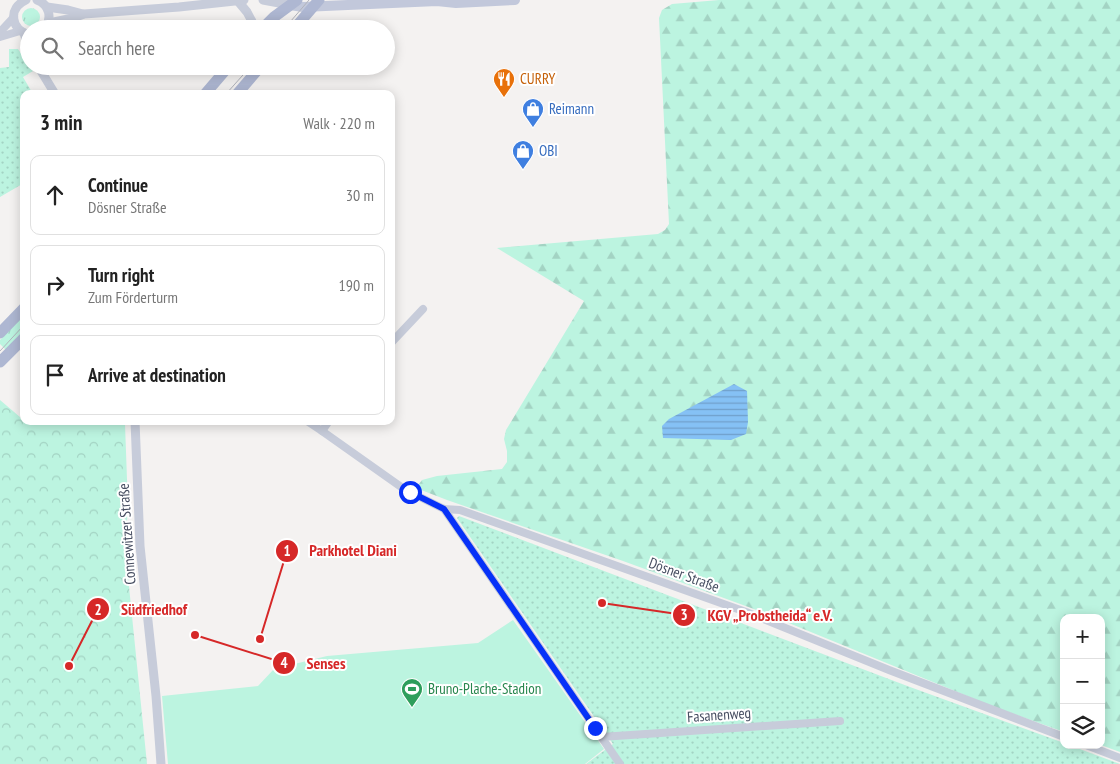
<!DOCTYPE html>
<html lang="en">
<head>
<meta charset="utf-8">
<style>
	body { margin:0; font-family:"PT Sans Narrow",sans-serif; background:#f2f2f2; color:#222 }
	.controls { position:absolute; right:15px; bottom:15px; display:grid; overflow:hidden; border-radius:10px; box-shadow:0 2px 12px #0003 }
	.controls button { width:45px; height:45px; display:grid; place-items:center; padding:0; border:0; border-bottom:1px solid #e0e0e0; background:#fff; color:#222; font:25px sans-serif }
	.stop { position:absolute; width:15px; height:15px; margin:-11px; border:4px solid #0731f8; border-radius:50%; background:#fff }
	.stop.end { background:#0731f8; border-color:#fff; box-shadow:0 1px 5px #0008 }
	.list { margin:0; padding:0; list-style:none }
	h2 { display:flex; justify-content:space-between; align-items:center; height:65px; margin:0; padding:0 20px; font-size:21px }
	h2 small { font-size:16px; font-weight:400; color:#767676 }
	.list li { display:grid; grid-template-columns:32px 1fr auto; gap:15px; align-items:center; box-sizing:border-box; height:80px; margin:0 10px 10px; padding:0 10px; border:1px solid #e0e0e0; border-radius:10px }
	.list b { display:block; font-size:19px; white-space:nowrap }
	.list p { margin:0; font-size:16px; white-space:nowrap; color:#767676 }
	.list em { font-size:16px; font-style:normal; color:#767676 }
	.icon { flex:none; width:28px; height:28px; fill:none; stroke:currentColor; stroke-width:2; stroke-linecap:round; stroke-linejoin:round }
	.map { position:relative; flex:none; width:1120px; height:764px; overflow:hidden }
	.search { position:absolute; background:#fff; box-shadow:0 2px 12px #0003; left:20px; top:20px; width:375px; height:55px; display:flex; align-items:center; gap:12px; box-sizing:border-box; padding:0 18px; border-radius:28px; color:#767676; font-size:19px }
	.panel { position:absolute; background:#fff; box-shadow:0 2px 12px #0003; left:20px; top:90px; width:375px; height:335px; border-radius:10px }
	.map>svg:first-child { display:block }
	.grass { fill:url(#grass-tufts) }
	.forest { fill:url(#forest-firs) }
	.park { fill:url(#park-crowns) }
	.garden { fill:url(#garden-dots) }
	.pitch { fill:#bcf4e0 }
	.water { fill:url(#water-rules) }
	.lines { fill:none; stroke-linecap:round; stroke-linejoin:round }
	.minor { stroke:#c7ccda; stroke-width:8 }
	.tertiary { stroke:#c7ccda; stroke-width:9 }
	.secondary { stroke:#c2c8db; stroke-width:10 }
	.primary { stroke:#aeb7d2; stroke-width:11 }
	.tram { stroke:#b2b4bc; stroke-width:1 }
	.route { stroke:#0731f8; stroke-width:6 }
	.labels { text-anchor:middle; stroke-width:4; stroke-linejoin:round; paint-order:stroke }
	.food-label { font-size:15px; fill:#c56008; stroke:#fff; text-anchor:start }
	.shop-label { font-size:15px; fill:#366cbe; stroke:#fff; text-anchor:start }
	.street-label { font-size:15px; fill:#474e61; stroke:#fff }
	.leisure-label { font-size:15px; fill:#27864d; stroke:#fff; text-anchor:start }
	.leader { fill:none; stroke:#d62828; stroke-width:2 }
	.callout-dot { fill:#d62828; stroke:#fff; stroke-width:2 }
	.mark-label { font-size:15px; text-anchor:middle; font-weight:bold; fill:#fff }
	.callout-label { font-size:16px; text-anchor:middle; font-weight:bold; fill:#d62828; stroke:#fff; stroke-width:4; stroke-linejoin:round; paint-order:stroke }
</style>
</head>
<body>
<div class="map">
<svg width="1120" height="764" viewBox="0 0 1120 764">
	<defs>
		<pattern id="grass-tufts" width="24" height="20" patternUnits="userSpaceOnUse" patternTransform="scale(1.25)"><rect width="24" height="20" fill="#bcf4e0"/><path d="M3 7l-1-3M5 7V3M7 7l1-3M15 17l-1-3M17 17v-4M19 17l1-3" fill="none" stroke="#a3d3c3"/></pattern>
		<pattern id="forest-firs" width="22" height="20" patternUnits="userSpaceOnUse" patternTransform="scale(1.25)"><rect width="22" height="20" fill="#bcf4e0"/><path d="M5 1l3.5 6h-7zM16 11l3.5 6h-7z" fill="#a3d3c3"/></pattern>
		<pattern id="park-crowns" width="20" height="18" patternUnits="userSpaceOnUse" patternTransform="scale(1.25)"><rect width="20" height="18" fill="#bcf4e0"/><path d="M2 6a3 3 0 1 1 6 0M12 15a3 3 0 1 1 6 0" fill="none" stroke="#a3d3c3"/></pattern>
		<pattern id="garden-dots" width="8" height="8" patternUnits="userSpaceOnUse" patternTransform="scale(1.25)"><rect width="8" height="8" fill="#bcf4e0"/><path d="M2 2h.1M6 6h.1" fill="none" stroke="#a3d3c3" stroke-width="1.8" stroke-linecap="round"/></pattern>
		<pattern id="water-rules" width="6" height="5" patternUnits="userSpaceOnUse" patternTransform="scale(1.25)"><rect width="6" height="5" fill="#85c1f5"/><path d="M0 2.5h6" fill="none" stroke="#6f9fca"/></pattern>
	</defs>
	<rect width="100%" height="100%" fill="#f4f2f1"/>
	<g class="grass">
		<circle cx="31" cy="17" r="9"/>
		<path d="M24 315V330L6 350 0 344V340Z"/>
	</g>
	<path class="forest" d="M719 0H1120V752L1101 745V618H1064V732L989 705 762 612 623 561 447 500 416 488 422 480 437 476 502 469 507 462V451L504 439 506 430 584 301 497 248 658 234 665 230 669 224 659 18 662 10 672 4Z"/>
	<path class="park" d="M0 400 27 423 81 422 125 424 128 507 125 547 147 764H0Z"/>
	<g class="garden">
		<path d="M9 49H18L33 71 23 77 33 94H24V183L0 197V68L9 67Z"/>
		<path d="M459 516 910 687 1064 743V745H1069L1120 764H586L613 744 457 518Z"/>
	</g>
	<path class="pitch" d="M513 620 604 749 585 764H168L162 696 258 686 274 669 327 656 478 643Z"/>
	<path class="water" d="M734 384 747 391 748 422 746 434 731 440 663 438 662 426 669 419Z"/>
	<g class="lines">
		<g class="minor">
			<path d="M0 32 14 17"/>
			<path d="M0 37 20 31"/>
			<path d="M391 343 423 309"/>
			<path d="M307 421 322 431 404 489 444 509 460 510 746 612 889 670 1064 737"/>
			<path d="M322 431 329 421"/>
			<path d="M444 509 620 764"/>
			<path d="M601 737 840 721"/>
			<path d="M1086 745 1120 758"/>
		</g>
		<g class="tertiary">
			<path d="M26 0C8 8 10 29 29 35"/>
			<path d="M37 0C50 5 52 18 45 29"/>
			<path d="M237 0 247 12 256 29"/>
			<path d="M263 0 290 5"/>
			<path d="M47 7 68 10 83 14"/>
			<path d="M49 23 73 18 84 14 179 7 244 0"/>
			<path d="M24 33 29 49"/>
			<path d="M38 66 55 94"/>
			<path d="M135 421 140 546 156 696 161 764"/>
		</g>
		<path class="secondary" d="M290 5 303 7 437 1 456 3 515 0"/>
		<g class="primary">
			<path d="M262 29 274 17 297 0"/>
			<path d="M294 29 319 0"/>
			<path d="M205 94 229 66"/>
			<path d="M237 94 261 66"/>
			<path d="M0 333 24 308"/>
			<path d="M0 362 24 338"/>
		</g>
		<g class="tram">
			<path d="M284 29 309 0"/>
			<path d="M226 94 251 66"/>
			<path d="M0 351 24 325"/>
		</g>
	</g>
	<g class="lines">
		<path class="route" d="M410 492 444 509 595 728"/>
	</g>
	<defs>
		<g id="restaurant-pin" transform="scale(1.125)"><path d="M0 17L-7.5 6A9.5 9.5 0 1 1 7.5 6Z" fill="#e8710a" stroke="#fff"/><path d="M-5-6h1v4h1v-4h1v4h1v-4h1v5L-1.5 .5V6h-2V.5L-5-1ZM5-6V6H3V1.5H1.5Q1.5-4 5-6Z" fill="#fff"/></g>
		<g id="shop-pin" transform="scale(1.125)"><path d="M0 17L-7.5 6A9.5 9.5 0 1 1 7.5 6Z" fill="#3f7fe0" stroke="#fff"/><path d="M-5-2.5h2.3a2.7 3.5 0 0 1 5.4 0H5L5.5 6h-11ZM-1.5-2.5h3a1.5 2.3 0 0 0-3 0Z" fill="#fff"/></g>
		<g id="stadium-pin" transform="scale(1.125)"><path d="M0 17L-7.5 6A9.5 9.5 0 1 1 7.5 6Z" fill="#2e9e5b" stroke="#fff"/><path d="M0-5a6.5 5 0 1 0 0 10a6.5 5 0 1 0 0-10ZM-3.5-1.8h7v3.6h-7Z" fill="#fff"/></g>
	</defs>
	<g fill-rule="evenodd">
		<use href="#restaurant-pin" x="504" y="79"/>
		<use href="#shop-pin" x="533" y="109"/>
		<use href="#shop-pin" x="523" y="151"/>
		<use href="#stadium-pin" x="412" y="689"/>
	</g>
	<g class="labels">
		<g class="food-label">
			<text x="520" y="84">CURRY</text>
		</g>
		<g class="shop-label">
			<text x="549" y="114">Reimann</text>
			<text x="539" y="156">OBI</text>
		</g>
		<g class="street-label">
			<text transform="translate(127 534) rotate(-94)" y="5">Connewitzer Straße</text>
			<text transform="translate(684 575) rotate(20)" y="5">Dösner Straße</text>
			<text transform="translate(719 715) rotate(-4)" y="5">Fasanenweg</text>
		</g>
		<g class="leisure-label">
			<text x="428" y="694">Bruno-Plache-Stadion</text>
		</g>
	</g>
	<path class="leader" d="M260 639L287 551M69 666L98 609M602 603L684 615M195 635L284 663"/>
	<g class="callout-dot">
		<circle cx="260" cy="639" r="5"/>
		<circle cx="69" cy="666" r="5"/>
		<circle cx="602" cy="603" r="5"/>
		<circle cx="195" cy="635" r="5"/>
		<circle cx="287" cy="551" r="12"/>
		<circle cx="98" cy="609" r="12"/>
		<circle cx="684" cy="615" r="12"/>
		<circle cx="284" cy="663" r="12"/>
	</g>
	<g class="mark-label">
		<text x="287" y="556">1</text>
		<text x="98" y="615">2</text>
		<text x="684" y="620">3</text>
		<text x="284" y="668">4</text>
	</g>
	<g class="callout-label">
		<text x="353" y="556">Parkhotel Diani</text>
		<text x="154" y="615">Südfriedhof</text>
		<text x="770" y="621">KGV „Probstheida“ e.V.</text>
		<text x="326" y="669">Senses</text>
	</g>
</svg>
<div class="controls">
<button>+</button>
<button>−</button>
<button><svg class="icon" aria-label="layers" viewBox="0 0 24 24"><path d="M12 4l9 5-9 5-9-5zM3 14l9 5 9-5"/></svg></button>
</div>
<div class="stop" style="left:410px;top:492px"></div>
<div class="stop end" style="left:595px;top:728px"></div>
<div class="search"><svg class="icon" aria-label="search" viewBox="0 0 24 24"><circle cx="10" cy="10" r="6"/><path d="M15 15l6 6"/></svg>Search here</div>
<section class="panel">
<h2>3 min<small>Walk · 220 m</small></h2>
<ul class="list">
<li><svg class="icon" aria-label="ahead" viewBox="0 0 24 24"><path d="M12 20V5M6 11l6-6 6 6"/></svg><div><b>Continue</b><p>Dösner Straße</p></div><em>30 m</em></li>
<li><svg class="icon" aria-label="right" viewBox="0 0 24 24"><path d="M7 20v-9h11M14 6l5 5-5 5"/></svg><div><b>Turn right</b><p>Zum Förderturm</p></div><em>190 m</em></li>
<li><svg class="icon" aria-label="arrive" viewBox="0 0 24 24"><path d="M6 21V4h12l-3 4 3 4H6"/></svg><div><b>Arrive at destination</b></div></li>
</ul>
</section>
</div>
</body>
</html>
